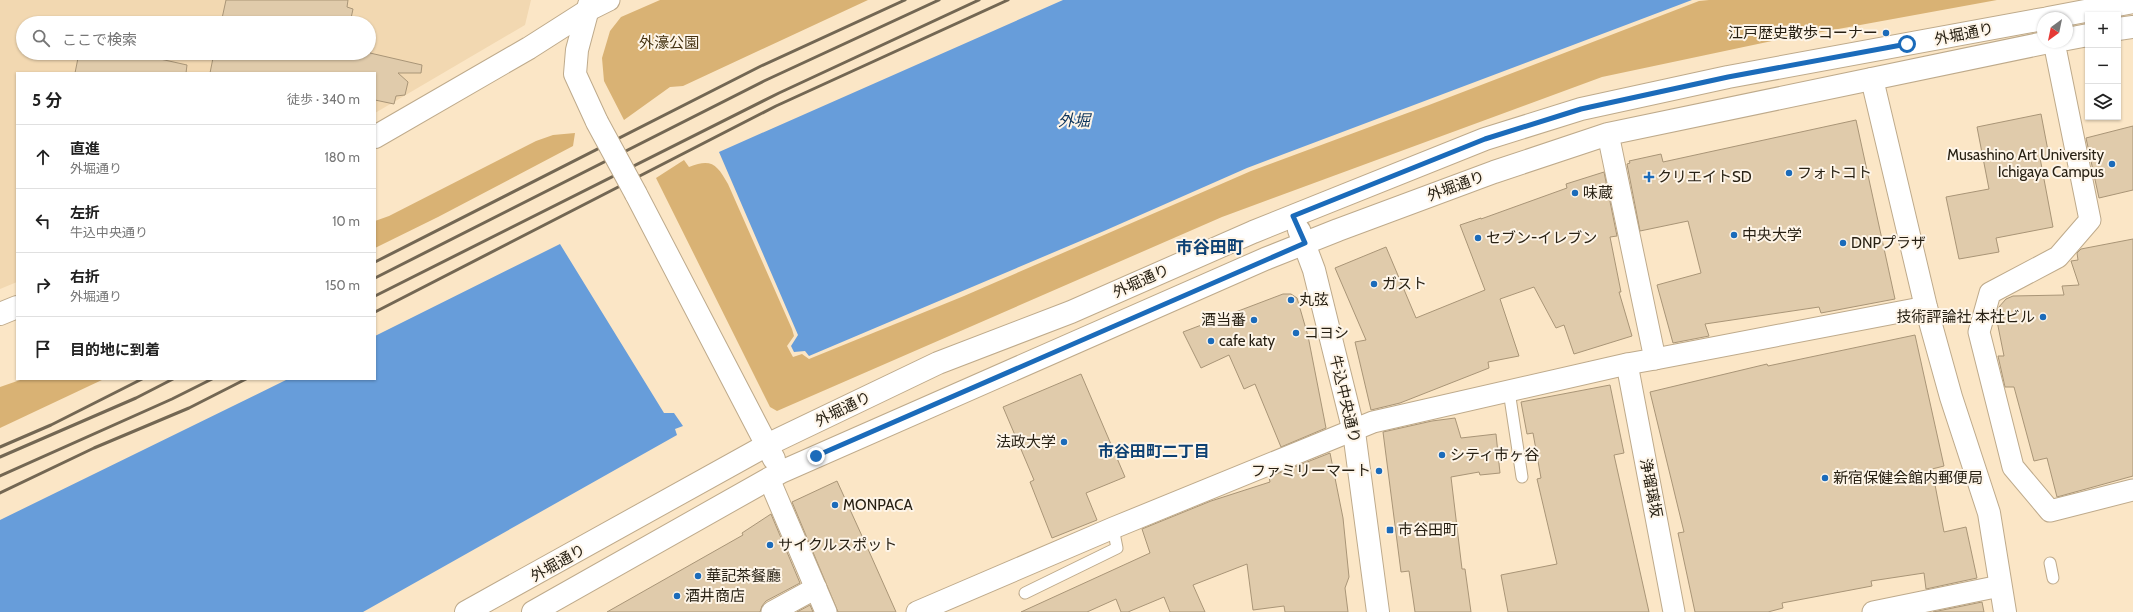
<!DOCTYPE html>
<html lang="ja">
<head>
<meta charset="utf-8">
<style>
	body { margin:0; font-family:Cabin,"Noto Sans JP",sans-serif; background:#f2f2f2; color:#222 }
	.controls { position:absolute; right:12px; top:12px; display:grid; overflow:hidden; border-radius:0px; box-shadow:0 1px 3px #0004 }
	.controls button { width:36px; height:36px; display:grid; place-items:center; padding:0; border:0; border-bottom:1px solid #e0e0e0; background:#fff; color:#222; font:20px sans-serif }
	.compass { position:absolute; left:2037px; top:12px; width:36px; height:36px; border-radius:50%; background:#fff; box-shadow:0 1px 3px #0004; rotate:213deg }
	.stop { position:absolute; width:12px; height:12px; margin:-9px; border:3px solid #1b6bba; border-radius:50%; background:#fff }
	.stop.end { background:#1b6bba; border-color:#fff; box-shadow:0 1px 4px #0008 }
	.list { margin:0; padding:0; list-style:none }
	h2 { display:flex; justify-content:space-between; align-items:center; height:52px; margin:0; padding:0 16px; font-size:17px }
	h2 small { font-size:13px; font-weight:400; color:#767676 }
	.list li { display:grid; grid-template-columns:26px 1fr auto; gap:12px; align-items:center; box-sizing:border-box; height:64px; padding:0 16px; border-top:1px solid #e0e0e0 }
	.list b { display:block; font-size:15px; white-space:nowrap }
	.list p { margin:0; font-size:13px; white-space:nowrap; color:#767676 }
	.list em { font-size:13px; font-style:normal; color:#767676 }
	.icon { flex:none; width:22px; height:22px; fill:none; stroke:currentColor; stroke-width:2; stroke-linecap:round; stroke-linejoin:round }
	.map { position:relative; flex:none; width:2133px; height:612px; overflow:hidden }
	.search { position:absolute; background:#fff; box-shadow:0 1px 3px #0004; left:16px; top:16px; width:360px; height:44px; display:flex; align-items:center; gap:10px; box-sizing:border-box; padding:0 14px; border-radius:22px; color:#767676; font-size:15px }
	.panel { position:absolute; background:#fff; box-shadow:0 1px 3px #0004; left:16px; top:72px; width:360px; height:308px; border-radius:0px }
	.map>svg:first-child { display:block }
	.built { fill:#f2d8b1; fill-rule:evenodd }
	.green { fill:#d9b274 }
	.water { fill:#679dda }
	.building { fill:#e0cbab; stroke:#a99577 }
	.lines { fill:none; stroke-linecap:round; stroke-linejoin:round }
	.lane-casing { stroke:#beaa8b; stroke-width:13 }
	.street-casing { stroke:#beaa8b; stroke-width:23 }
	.secondary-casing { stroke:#beaa8b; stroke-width:24 }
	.lane { stroke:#fff; stroke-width:11 }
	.street { stroke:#fff; stroke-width:21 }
	.secondary { stroke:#fff; stroke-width:22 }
	.rail { stroke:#736753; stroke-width:3 }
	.secondary-bridge-casing { stroke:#beaa8b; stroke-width:24; stroke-linecap:butt }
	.secondary-bridge { stroke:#fff; stroke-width:22 }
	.route { stroke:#1b6bba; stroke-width:5 }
	.poi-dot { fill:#1b6bba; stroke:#fef5e8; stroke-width:1.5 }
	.labels { text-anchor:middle; stroke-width:4; stroke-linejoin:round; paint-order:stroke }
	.poi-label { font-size:15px; fill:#282114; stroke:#fef5e8; text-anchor:start }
	.street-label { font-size:15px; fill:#282114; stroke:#fef5e8 }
	.park-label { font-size:15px; fill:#453211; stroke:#fef5e8 }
	.water-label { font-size:16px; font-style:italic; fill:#0d345c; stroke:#fef5e8 }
	.neighbourhood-label { font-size:16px; font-weight:bold; fill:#0e4173; stroke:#fef5e8 }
	.quarter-label { font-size:17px; font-weight:bold; fill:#0e4173; stroke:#fef5e8 }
</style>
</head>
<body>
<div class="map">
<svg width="2133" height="612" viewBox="0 0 2133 612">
	<rect width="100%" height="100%" fill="#fbe6c6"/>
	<path class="built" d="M0 0H531L525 25 375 113V73H17V282L0 289ZM23 23H369V53H23Z"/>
	<g class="green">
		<path d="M660 0H868L683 86 670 87 624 120 604 81 602 58 610 31 621 17Z"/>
		<path d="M1709 0H1997L1772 41 1602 77 1222 217 777 411 770 407 656 178 684 160 689 167C712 158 717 165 728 184L792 329 794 336 787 346 793 357 802 354 809 359 964 296 1251 171 1429 105 1699 1Z"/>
		<path d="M575 133 573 146 438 217 375 248V221L389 216 536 141 553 135Z"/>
		<path d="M23 379H104L0 428V387Z"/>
	</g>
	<g class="water">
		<path d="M1063 0H1692L1247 168 1104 231 809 356 805 351 794 352 791 346 798 335 719 152Z"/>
		<path d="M560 244 664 413H674L683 426 675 429 677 435 363 612H0V520L288 379H375V336Z"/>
	</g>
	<g class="building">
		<path d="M226 0H348L347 7 353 9 350 23H221Z"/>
		<path d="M369 39 373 40 370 53 422 65 421 73H398L408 82 405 95 396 96 394 104 375 100V73H210L214 53H369Z"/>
		<path d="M79 53H133L187 65 186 73H75Z"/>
		<path d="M2041 114 2049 156 2040 158 2053 227 1996 238 1999 252 1959 259 1946 197 1989 189 1977 127Z"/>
		<path d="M1856 120 1895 299 1821 313 1819 307 1705 324 1709 336 1673 343 1657 285 1701 273 1688 221 1640 231 1627 164 1630 163 1629 161 1661 154 1663 162Z"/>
		<path d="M2133 126V190L2099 198 2086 138Z"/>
		<path d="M1604 172 1617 236 1610 237 1621 292H1619L1632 336 1574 354 1564 325 1556 328 1534 287 1500 299 1519 356 1488 362 1489 368 1400 403 1371 410 1355 342 1366 340 1335 268 1386 247 1416 318 1485 290 1460 225 1481 218V219L1567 188 1566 184Z"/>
		<path d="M2133 239V476L2057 497 2047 458 2034 461 2014 387H2005L1998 356H2004L1997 321 1998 308 2006 299 2013 296 2064 295 2062 286 2079 285 2071 261 2078 260 2077 253 2081 249Z"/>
		<path d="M1283 294H1291L1297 298 1308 336 1326 428 1281 447 1255 384 1244 389 1229 355 1201 368 1183 332Z"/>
		<path d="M1915 335 1944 466 1932 469 1944 532 1966 527 1977 578 1926 589 1924 573 1871 581 1872 586 1782 603 1783 608 1768 612H1695L1678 533 1684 532 1650 392 1767 364 1768 366Z"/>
		<path d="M1081 374 1125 477 1086 493 1097 520 1052 538 1030 482 1034 480 1003 407Z"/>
		<path d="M1610 385 1624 453 1614 455 1649 612H1508L1501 575 1557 564 1537 479 1541 478 1533 433 1527 434 1521 402Z"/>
		<path d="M1455 418 1461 438 1496 434 1500 473 1480 475 1479 472 1451 477 1462 569H1465L1471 612H1415L1409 571 1401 572 1383 432 1432 421Z"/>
		<path d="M1330 453 1343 518 1349 577 1345 588 1348 612H1285L1284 606 1253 610 1247 564 1193 585 1205 612H1170L1164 597 1128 612H1121L1116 599 1087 612H1021L1150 553 1142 529 1211 501 1270 482 1269 477Z"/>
		<path d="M837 481 872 558 896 612H838L792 502Z"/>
		<path d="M771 514 800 583 766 601 762 606 760 612H607L743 535 742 533Z"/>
		<path d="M1982 602 1984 612H1933Z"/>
		<path d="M810 605 813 612H797Z"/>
	</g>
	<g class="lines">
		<g class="lane-casing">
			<g id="lane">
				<path d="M1509 391 1522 477"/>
				<path d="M2050 563 2053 578"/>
				<path d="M1025 593 1117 548 1113 528"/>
			</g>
		</g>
		<g class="street-casing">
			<g id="street">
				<path d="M587 11 609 0"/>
				<path d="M2054 42 2090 220 2058 257 1990 293 1979 332 2013 467 2050 511 2133 490"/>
				<path d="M1655 359 1926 307"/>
				<path d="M1627 364 1674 612"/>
				<path d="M769 479 826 612"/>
				<path d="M772 612 816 588"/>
				<path d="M917 612 1113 528 1373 422 1627 364 1655 359 1608 134"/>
				<path d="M1873 612 2000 586"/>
			</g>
		</g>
		<g class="secondary-casing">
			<g id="secondary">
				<path d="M589 5 577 50 575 74 597 122"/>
				<path d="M2048 18 2133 2"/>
				<path d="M2118 29 2133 27"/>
				<path d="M2067 39 2088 35"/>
				<path d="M1872 79 1926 307 1951 397 1989 513 2005 612"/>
				<path d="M375 137 529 48 587 11"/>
				<path d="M636 194 774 459"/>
				<path d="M1299 230 1314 270 1354 432 1378 612"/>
				<path d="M0 314 17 307"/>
				<path d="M466 612 767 445 938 363 1071 312 1253 232 1485 139 1581 109 1728 77 2043 19"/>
				<path d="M533 612 781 472 1265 259 1338 230 1494 172 1608 134 2049 42"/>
			</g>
		</g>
		<use href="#lane" class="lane"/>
		<use href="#street" class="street"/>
		<use href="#secondary" class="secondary"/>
		<g class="rail">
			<path d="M375 262 761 66 905 0"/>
			<path d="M375 278 764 81 939 0"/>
			<path d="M375 296 779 93 979 0"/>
			<path d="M375 312 776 106 1008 0"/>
			<path d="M0 447 51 425 142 379"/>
			<path d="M0 457 136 398 173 379"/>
			<path d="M0 476 172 399 212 379"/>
			<path d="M0 493 94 448 189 408 246 379"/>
		</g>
		<g class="secondary-bridge-casing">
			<path id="secondary-bridge" d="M597 122 636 194"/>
		</g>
		<use href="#secondary-bridge" class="secondary-bridge"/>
	</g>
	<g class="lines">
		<path class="route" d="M816 456 1305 243 1293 216 1485 139 1581 109 1728 77 1907 44"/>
	</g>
	<g class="poi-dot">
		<circle cx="1886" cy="33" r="4"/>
		<circle cx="2112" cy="164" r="4"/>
		<circle cx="1789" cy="173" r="4"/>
		<path d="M1647 171h4v4h4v4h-4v4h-4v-4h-4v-4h4z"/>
		<circle cx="1575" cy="193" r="4"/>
		<circle cx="1734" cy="235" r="4"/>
		<circle cx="1478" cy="238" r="4"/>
		<circle cx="1843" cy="243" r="4"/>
		<circle cx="1374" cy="284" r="4"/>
		<circle cx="1291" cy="300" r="4"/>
		<circle cx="2043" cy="317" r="4"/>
		<circle cx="1254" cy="320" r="4"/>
		<circle cx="1296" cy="333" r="4"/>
		<circle cx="1211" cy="341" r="4"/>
		<circle cx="1064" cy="442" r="4"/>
		<circle cx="1442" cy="455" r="4"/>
		<circle cx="1379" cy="471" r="4"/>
		<circle cx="1825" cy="478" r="4"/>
		<circle cx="835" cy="505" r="4"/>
		<rect x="1386" y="526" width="8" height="8" rx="2"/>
		<circle cx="770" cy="545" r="4"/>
		<circle cx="698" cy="576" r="4"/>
		<circle cx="677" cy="596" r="4"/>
	</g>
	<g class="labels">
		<g class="poi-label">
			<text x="1878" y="38" text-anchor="end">江戸歴史散歩コーナー</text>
			<text x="2104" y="160" text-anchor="end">Musashino Art University<tspan x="2104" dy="17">Ichigaya Campus</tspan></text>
			<text x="1797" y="178">フォトコト</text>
			<text x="1657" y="182">クリエイトSD</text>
			<text x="1583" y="198">味蔵</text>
			<text x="1742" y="240">中央大学</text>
			<text x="1486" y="243">セブン-イレブン</text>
			<text x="1851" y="248">DNPプラザ</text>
			<text x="1382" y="289">ガスト</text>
			<text x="1299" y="305">丸弦</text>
			<text x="2035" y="322" text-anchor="end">技術評論社 本社ビル</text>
			<text x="1246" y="325" text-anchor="end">酒当番</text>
			<text x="1304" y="338">コヨシ</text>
			<text x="1219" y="346">cafe katy</text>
			<text x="1056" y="447" text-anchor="end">法政大学</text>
			<text x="1450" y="460">シティ市ヶ谷</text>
			<text x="1371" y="476" text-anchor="end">ファミリーマート</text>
			<text x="1833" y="483">新宿保健会館内郵便局</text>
			<text x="843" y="510">MONPACA</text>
			<text x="1398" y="535">市谷田町</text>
			<text x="778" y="550">サイクルスポット</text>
			<text x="706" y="581">華記茶餐廳</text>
			<text x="685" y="601">酒井商店</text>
		</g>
		<g class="street-label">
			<text transform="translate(1964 34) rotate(-11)" y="5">外堀通り</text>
			<text transform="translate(1456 186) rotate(-20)" y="5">外堀通り</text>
			<text transform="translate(1141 281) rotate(-24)" y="5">外堀通り</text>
			<text transform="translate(1345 399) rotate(77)" y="5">牛込中央通り</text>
			<text transform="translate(843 409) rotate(-26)" y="5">外堀通り</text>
			<text transform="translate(1651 488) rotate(79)" y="5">浄瑠璃坂</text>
			<text transform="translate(558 563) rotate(-29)" y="5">外堀通り</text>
		</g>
		<g class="park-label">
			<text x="669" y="48">外濠公園</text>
		</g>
		<g class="water-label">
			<text x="1074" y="126">外堀</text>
		</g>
		<g class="neighbourhood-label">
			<text x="1154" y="457">市谷田町二丁目</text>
		</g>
		<g class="quarter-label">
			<text x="1210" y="253">市谷田町</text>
		</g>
	</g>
</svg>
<div class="controls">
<button>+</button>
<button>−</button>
<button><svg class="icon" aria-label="layers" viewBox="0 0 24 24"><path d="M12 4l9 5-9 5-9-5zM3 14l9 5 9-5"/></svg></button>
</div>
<svg class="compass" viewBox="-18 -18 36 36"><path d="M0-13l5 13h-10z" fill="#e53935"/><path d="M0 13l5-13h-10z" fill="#767676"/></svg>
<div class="stop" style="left:1907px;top:44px"></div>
<div class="stop end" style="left:816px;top:456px"></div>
<div class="search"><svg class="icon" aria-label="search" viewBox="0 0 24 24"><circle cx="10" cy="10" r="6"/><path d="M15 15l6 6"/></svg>ここで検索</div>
<section class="panel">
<h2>5 分<small>徒歩 · 340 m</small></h2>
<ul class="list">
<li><svg class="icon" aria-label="ahead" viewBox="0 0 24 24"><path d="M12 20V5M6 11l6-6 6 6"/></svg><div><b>直進</b><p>外堀通り</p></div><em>180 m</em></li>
<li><svg class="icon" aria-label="left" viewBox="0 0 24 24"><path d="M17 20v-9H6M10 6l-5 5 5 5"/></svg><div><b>左折</b><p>牛込中央通り</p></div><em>10 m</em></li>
<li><svg class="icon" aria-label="right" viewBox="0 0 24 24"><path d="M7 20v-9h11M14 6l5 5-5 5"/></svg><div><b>右折</b><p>外堀通り</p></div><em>150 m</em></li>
<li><svg class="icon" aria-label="arrive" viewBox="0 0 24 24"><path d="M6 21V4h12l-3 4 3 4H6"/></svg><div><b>目的地に到着</b></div></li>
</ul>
</section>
</div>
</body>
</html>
